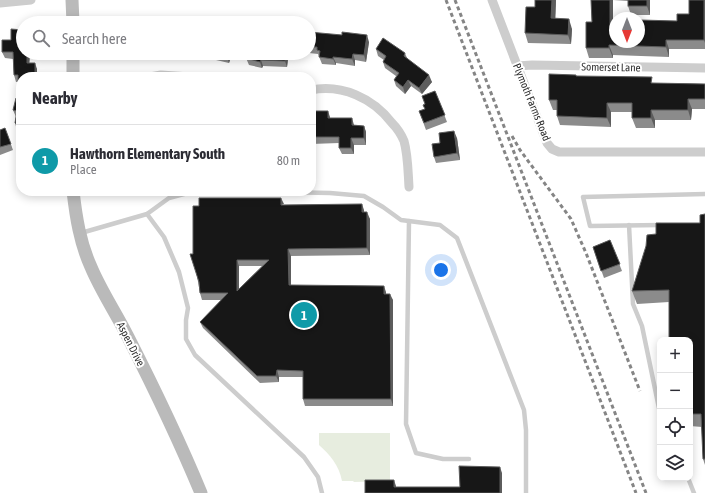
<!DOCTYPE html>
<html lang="en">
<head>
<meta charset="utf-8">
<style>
	body { margin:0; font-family:"Asap Condensed",sans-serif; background:#f2f2f3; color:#2b2b33 }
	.controls { position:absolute; right:12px; bottom:12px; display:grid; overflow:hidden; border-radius:8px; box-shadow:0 2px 10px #0003 }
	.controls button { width:36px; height:36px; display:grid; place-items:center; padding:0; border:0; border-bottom:1px solid #e1e1e2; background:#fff; color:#2b2b33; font:20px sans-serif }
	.compass { position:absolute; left:609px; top:12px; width:36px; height:36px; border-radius:50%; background:#fff; box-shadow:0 2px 10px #0003; rotate:180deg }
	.you { position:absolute; left:441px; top:270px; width:14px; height:14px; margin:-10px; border:3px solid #fff; border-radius:50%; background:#1a73e8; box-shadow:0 0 0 6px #1a73e833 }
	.badge { display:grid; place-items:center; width:26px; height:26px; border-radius:50%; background:#e1384f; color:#fff; font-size:13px; font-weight:700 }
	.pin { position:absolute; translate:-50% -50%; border:2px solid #fff; box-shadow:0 1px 4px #0006 }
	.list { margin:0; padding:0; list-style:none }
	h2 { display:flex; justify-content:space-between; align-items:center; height:52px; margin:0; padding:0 16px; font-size:17px }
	h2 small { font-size:13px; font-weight:400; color:#7c7c81 }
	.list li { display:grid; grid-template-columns:26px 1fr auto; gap:12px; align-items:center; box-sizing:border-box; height:72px; padding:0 16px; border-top:1px solid #e1e1e2 }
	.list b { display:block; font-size:15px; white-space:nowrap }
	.list p { margin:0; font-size:13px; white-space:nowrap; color:#7c7c81 }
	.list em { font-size:13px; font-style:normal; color:#7c7c81 }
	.icon { flex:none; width:22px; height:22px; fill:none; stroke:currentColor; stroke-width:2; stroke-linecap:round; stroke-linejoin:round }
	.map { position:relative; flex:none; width:705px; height:493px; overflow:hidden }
	.search { position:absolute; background:#fff; box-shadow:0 2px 10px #0003; left:16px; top:16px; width:300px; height:44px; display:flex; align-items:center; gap:10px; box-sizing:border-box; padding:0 14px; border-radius:22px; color:#7c7c81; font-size:15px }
	.panel { position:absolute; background:#fff; box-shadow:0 2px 10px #0003; left:16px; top:72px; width:300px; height:124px; border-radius:16px }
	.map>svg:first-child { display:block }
	.green { fill:#e7eddf }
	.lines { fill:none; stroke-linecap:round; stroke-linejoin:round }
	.lane { stroke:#cdcdcd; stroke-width:4.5 }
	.street { stroke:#cdcdcd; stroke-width:9 }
	.secondary { stroke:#bababa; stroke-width:13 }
	.rail { stroke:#858585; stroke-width:3; stroke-dasharray:4 3; stroke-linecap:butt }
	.wall { fill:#8b8b8b; fill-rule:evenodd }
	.shaded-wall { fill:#5d5d5d }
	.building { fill:#171717; stroke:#5d5d5d; fill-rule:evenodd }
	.labels { text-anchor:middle; stroke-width:4; stroke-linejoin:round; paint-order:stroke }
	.street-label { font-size:11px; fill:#303030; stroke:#fff }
</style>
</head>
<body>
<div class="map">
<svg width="705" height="493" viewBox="0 0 705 493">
	<rect width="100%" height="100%" fill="#fff"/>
	<path class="green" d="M319 433H390V481L354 482 353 481H342C339 465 330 455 319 445Z"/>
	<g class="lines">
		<g class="lane">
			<path d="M234 191 330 193 364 196 383 207 401 220 440 225 457 238 524 410 526 430V493"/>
			<path d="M147 214 164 237 179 272 188 308 186 320V339L195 355 304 457 318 477 322 493"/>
			<path d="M409 221 406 424 416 453 443 459H469"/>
			<path d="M629 225 633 304 642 326 660 413"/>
			<path d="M660 225 590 226 583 197 705 194"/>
			<path d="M81 233 147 214 169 198 195 191"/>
			<path d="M688 478 694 493"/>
		</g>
		<g class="street">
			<path d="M492 0 547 143 552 149 559 152H705"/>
			<path d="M0 3 31 0"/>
			<path d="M517 66 532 65 705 68"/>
			<path d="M150 77 161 75 190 77"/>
			<path d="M311 90C342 84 373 98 392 123 397 128 401 134 404 141 408 155 408 172 409 187"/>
		</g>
		<g class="secondary">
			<path d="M72 0 73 23"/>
			<path d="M73 53V77"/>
			<path d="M73 191C76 217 80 243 91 267 101 291 116 313 128 337 154 388 179 440 201 493"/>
		</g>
		<g class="rail">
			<path d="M446 0 636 493"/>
			<path d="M455 0 646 493"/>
			<path d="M512 136 520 150 571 219 586 253 640 391"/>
		</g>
	</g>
	<g class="wall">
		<path d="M556 0 555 19 572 29 571 44 528 43 525 33 535 7Z"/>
		<path d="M591 0H650V15H631L628 6V1L613 0V30L615 42 677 21 689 14 705 0V49H669V57L613 55V58H589L586 48 592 22Z"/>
		<path d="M309 36 369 42 366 62 355 60V66L336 63V65L322 64 318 54 309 53Z"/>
		<path d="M11 40 23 53H30L29 63 37 69 21 77V131L17 130 15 123 16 117 13 110 18 98V82H16L14 75 13 59 5 58 2 52Z"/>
		<path d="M376 49 405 53 407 58 432 82 422 94 411 86 405 94 396 86 394 80 396 76 385 68 383 62 384 60 378 56Z"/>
		<path d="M118 53H131V54L119 56Z"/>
		<path d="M214 53H299V59H288L287 67 263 66 262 68 249 65 246 58 247 57 232 53 229 63 216 60Z"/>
		<path d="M576 75V76L654 83 705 84V109H692L691 120H655V128H636L632 118V112H611V127L560 125 557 116V110H553L549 100Z"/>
		<path d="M435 91 447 122 426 130 419 111 425 109V104Z"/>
		<path d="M311 117H330V118L354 125 364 126 366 132V145H354V154H342L339 148V143L311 144Z"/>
		<path d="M5 128 13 150 0 155V130Z"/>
		<path d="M457 138 460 160 436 163 434 157Z"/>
		<path d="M364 210V212L370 219V255L291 256V285L386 292V294L393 300V406H305L303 399V377H279V382L260 383 203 328 200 322 222 300H202L200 293 193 254ZM239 266H262L239 289Z"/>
		<path d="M705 214V465L703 459 702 427 690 426V340L669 302 637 304 632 291 656 234 700 223Z"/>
		<path d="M610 240 622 271 604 278 593 247Z"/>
	</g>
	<g class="shaded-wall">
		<path d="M552 0H556L555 28 551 18Z"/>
		<path d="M610 0H613V39L610 30Z"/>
		<path d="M647 0H650V15L647 6Z"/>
		<path d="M704 0H705V43L704 40Z"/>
		<path d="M569 19 572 29 571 44 568 35Z"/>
		<path d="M367 35 369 42 366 62 364 55Z"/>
		<path d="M666 40 669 49V57L666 47Z"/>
		<path d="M609 45 613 55V58L609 48Z"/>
		<path d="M27 53H30L29 69 27 63Z"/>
		<path d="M227 53H232L229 63 227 56Z"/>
		<path d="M285 53 288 59 287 67 285 61Z"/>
		<path d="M297 53H299V59Z"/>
		<path d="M353 54 355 60V66L352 59Z"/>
		<path d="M333 57 336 63V65L333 59Z"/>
		<path d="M261 60 263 66 262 68 260 62Z"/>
		<path d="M35 63 37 69V77H35Z"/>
		<path d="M429 75 432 82 422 94 419 88Z"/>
		<path d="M408 80 411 86 405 94 403 87Z"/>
		<path d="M688 99 692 109 691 120 688 110Z"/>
		<path d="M607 103 611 112V127L607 118Z"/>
		<path d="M651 110 655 120V128L651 118Z"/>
		<path d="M328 111 330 117V125L328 118Z"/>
		<path d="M352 118 354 125V132L352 125Z"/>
		<path d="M364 126 366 132V145L364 138Z"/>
		<path d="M454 131 457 138 460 160 457 153Z"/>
		<path d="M351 138 354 145V154L351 148Z"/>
		<path d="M281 198 284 204 281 205Z"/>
		<path d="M362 204 364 210V219L362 212Z"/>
		<path d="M367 212 370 219V255L367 248Z"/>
		<path d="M288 249 291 256V292L289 285Z"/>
		<path d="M237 260 239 266V297L237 291Z"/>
		<path d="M384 286 386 292V301L384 294Z"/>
		<path d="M390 294 393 300V406L391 399Z"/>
		<path d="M277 370 279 377V382L276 376Z"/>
		<path d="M500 467 502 473V493H500Z"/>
		<path d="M394 480 396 486V493L394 487Z"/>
	</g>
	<g class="building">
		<path d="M535 0H552L551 18 569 19 568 35 525 33 526 7H535Z"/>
		<path d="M591 0H610V30H615V42H639V31H640V20L677 21V14H689V0H704V40H666V47L609 45V48H586V22H592Z"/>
		<rect x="628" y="0" width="19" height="6"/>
		<path d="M194 18 195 23H135V20Z"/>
		<path d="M210 18 228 23H209Z"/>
		<path d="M11 29 23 30V53H27V63H35V77H21V125L15 123 17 111 13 110 16 98H18V75H14L13 52H2V40H11Z"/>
		<path d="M309 32 342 35V32L367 35 364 55 353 54 352 59 333 57V59L319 57 320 51 317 50V47H309Z"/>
		<path d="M383 38 405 53 404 56 429 75 419 88 408 80 403 87 394 80 399 73 383 62 386 56 376 49Z"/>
		<path d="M214 53H227V56Z"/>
		<path d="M248 53H285V61L261 60 260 62 246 58Z"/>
		<path d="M549 74 576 75V76L652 77 651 83 705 84V99H688V110H651V118H632V103H607V118L557 116V100H549Z"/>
		<path d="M435 91 445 115 424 123 419 111 425 109 423 105 425 104 422 96Z"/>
		<path d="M315 111H328V118H352V125L364 126V138H351V148H339V137H311V117H315Z"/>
		<path d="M5 128 11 144 0 147V130Z"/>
		<path d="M454 131 457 153 434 157 432 144 440 143 439 133Z"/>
		<path d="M199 198H281V205L362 204V212H367V248L288 249 289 285 384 286V294H390L391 399H303V371L277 370 276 376H257L200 322 228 293H200L199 282 190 254H193V206H199ZM237 260H269L237 291Z"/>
		<path d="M705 214V459H703L701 414H690V340H669V290L632 291 646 246 647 235 656 234V223H700V215Z"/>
		<path d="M610 240 620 264 601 271 593 247Z"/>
		<path d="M459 466 500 467V493H365V480H394V487H460Z"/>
	</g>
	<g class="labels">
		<g class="street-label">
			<text transform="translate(611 67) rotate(1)" y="4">Somerset Lane</text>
			<text transform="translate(532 102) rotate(68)" y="4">Plymoth Farms Road</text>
			<text transform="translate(131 344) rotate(63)" y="4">Aspen Drive</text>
		</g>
	</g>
</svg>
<div class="controls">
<button>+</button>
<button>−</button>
<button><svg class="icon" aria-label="locate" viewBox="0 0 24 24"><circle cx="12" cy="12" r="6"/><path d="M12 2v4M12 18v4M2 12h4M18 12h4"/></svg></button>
<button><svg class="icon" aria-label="layers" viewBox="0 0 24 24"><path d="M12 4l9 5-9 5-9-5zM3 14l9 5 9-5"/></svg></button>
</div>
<svg class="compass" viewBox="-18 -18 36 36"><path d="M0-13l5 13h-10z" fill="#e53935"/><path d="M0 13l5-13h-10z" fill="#7c7c81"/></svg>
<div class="you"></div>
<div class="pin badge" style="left:304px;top:315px;background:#0f9aa8">1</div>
<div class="search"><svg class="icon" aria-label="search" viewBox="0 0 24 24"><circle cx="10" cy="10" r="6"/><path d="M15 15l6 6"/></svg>Search here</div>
<section class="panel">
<h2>Nearby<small></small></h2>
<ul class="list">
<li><span class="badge" style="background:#0f9aa8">1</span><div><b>Hawthorn Elementary South</b><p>Place</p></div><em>80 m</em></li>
</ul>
</section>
</div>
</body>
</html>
